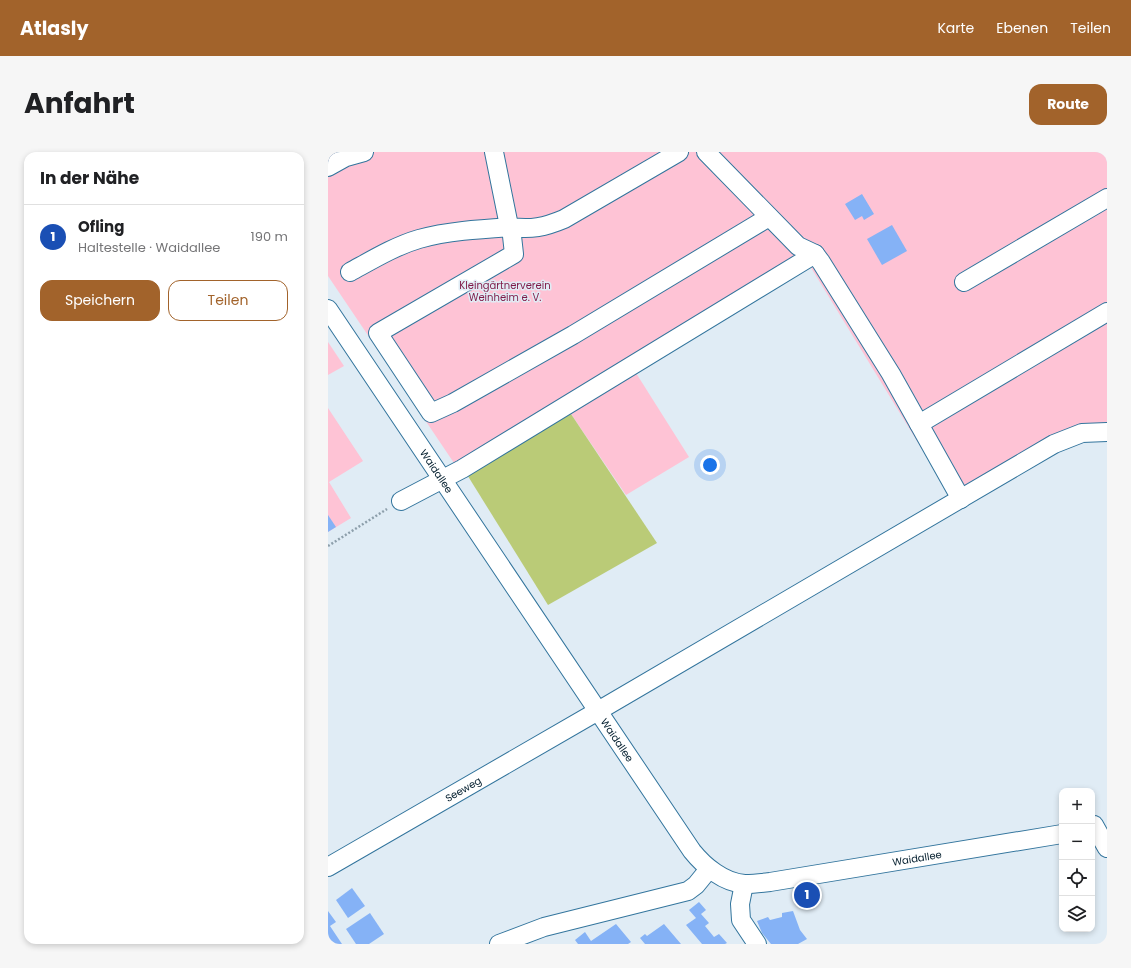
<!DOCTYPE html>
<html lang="de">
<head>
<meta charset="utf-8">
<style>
	body { margin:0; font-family:Poppins,sans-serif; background:#f6f6f6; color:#202124 }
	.controls { position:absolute; right:12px; bottom:12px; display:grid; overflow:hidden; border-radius:8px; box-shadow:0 2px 6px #0003 }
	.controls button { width:36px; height:36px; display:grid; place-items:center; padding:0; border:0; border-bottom:1px solid #e0e0e0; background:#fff; color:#202124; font:20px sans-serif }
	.you { position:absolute; left:382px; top:313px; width:14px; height:14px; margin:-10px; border:3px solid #fff; border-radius:50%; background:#1a73e8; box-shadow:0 0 0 6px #1a73e833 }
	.badge { display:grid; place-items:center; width:26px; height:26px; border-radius:50%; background:#a2632b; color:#fff; font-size:13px; font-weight:700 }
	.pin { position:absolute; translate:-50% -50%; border:2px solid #fff; box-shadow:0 1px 4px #0006 }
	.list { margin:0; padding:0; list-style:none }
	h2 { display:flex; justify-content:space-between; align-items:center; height:52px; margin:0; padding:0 16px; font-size:17px }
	h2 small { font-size:13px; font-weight:400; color:#757577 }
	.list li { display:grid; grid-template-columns:26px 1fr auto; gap:12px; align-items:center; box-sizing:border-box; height:64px; padding:0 16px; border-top:1px solid #e0e0e0 }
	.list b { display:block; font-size:15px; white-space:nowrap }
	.list p { margin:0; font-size:13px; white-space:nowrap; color:#757577 }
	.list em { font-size:13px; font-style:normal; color:#757577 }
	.actions { display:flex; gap:8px; padding:12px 16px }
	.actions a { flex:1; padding:9px 0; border:1px solid #a2632b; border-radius:12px; text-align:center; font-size:14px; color:#a2632b }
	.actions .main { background:#a2632b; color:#fff }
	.icon { flex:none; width:22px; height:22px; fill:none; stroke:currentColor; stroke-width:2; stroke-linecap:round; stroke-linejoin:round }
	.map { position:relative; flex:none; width:779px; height:792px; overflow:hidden; border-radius:12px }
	header { display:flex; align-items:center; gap:24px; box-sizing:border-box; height:56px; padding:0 20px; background:#a2632b; color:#fff }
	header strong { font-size:19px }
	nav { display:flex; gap:22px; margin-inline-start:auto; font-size:14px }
	.intro { display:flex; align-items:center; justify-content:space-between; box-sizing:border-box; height:96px; padding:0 24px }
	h1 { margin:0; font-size:28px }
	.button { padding:10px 18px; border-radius:12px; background:#a2632b; color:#fff; font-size:14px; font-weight:700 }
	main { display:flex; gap:24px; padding:0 24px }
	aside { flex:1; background:#fff; border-radius:12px; box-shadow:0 2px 6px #0003 }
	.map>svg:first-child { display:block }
	.green { fill:#fec3d5 }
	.water { fill:#bacb77 }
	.building { fill:#85b2f6 }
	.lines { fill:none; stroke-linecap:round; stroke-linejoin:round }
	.minor-casing { stroke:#33759d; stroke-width:20 }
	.path { stroke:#8d9fab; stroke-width:2.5; stroke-dasharray:2 2; stroke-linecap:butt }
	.minor { stroke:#fff; stroke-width:18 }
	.labels { text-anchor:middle; stroke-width:3; stroke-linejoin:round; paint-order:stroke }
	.park-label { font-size:10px; fill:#7f1a48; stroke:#e0ecf5 }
	.street-label { font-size:10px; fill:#021d2d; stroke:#e0ecf5 }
</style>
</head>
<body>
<header>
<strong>Atlasly</strong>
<nav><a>Karte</a><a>Ebenen</a><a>Teilen</a></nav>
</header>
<div class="intro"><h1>Anfahrt</h1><a class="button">Route</a></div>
<main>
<aside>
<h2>In der Nähe<small></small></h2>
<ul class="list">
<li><span class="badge" style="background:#1a4fb4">1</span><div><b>Ofling</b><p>Haltestelle · Waidallee</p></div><em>190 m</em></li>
</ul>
<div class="actions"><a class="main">Speichern</a><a>Teilen</a></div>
</aside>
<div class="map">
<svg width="779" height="792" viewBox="0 0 779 792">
	<rect width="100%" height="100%" fill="#e0ecf5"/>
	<g class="green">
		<path d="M0 0H779V276L622 343 482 114 308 221 361 305 298 343 243 262 138 321 128 314 0 124Z"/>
		<path d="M0 190 16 214 0 223Z"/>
		<path d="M0 256 35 309 1 330 23 366 0 380Z"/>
	</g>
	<path class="water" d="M243 262 329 391 220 453 138 321Z"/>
	<g class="building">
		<path d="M534 42 546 62 536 68 534 64 527 68 517 52Z"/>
		<path d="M564 73 579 99 554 113 539 87Z"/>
		<path d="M0 363 8 375 0 380Z"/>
		<path d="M24 736 37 754 20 766 8 748Z"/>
		<path d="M371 750 378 758 373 762 381 771 377 774 386 785 391 782 399 791 397 792H374L358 773 368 766 361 758Z"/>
		<path d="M0 759 8 770 2 774 14 792H0Z"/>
		<path d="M465 759 472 778 479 787 470 792H443L434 781 429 769 440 765 442 768 454 765V761Z"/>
		<path d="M42 761 56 782 41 792H28L18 777Z"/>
		<path d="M288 772 303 790 300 792H250L247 788 257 780 263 789Z"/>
		<path d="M336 772 353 792H317L312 786 317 782 319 784Z"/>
	</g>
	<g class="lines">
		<g class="minor-casing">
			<g id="minor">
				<path d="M166 0 180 69 183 75C203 78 217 75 236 67L351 0"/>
				<path d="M378 0 470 94 487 102 493 110 563 222 633 347"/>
				<path d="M0 15 18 5 36 0"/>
				<path d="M22 120C44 108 67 94 91 87 120 79 153 77 183 75L186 102 50 181 103 261 125 251 245 183 441 65"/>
				<path d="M636 130 779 46"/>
				<path id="s1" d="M0 157 364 699C376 714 396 731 417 732 425 732 434 731 442 730L734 682"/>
				<path d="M591 272 779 160"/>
				<path d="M73 349 134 317 487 102"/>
				<path d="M766 673 779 696"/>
				<path id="s2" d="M0 715 270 559 726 292 754 281 779 280"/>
				<path d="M416 732 412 752 413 768 429 792"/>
				<path d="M171 792 216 775 360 739 368 733 381 717"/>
			</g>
		</g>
		<path class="path" d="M0 394 59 357"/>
		<use href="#minor" class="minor"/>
	</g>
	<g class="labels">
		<g class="park-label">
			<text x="177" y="137">Kleingärtnerverein<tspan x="177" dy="12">Weinheim e. V.</tspan></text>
		</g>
		<g class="street-label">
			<text dy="4" stroke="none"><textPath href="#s1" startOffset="195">Waidallee</textPath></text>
			<text dy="4" stroke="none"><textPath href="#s1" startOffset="519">Waidallee</textPath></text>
			<text dy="4" stroke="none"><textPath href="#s2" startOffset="156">Seeweg</textPath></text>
			<text dy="4" stroke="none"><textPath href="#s1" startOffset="891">Waidallee</textPath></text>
		</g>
	</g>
</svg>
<div class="controls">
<button>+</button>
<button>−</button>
<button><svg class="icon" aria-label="locate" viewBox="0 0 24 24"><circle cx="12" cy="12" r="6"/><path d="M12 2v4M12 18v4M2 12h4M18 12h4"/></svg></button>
<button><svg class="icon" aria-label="layers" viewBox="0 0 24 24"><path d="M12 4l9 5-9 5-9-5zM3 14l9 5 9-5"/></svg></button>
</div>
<div class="you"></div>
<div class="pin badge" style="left:479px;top:743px;background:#1a4fb4">1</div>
</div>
</main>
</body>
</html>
